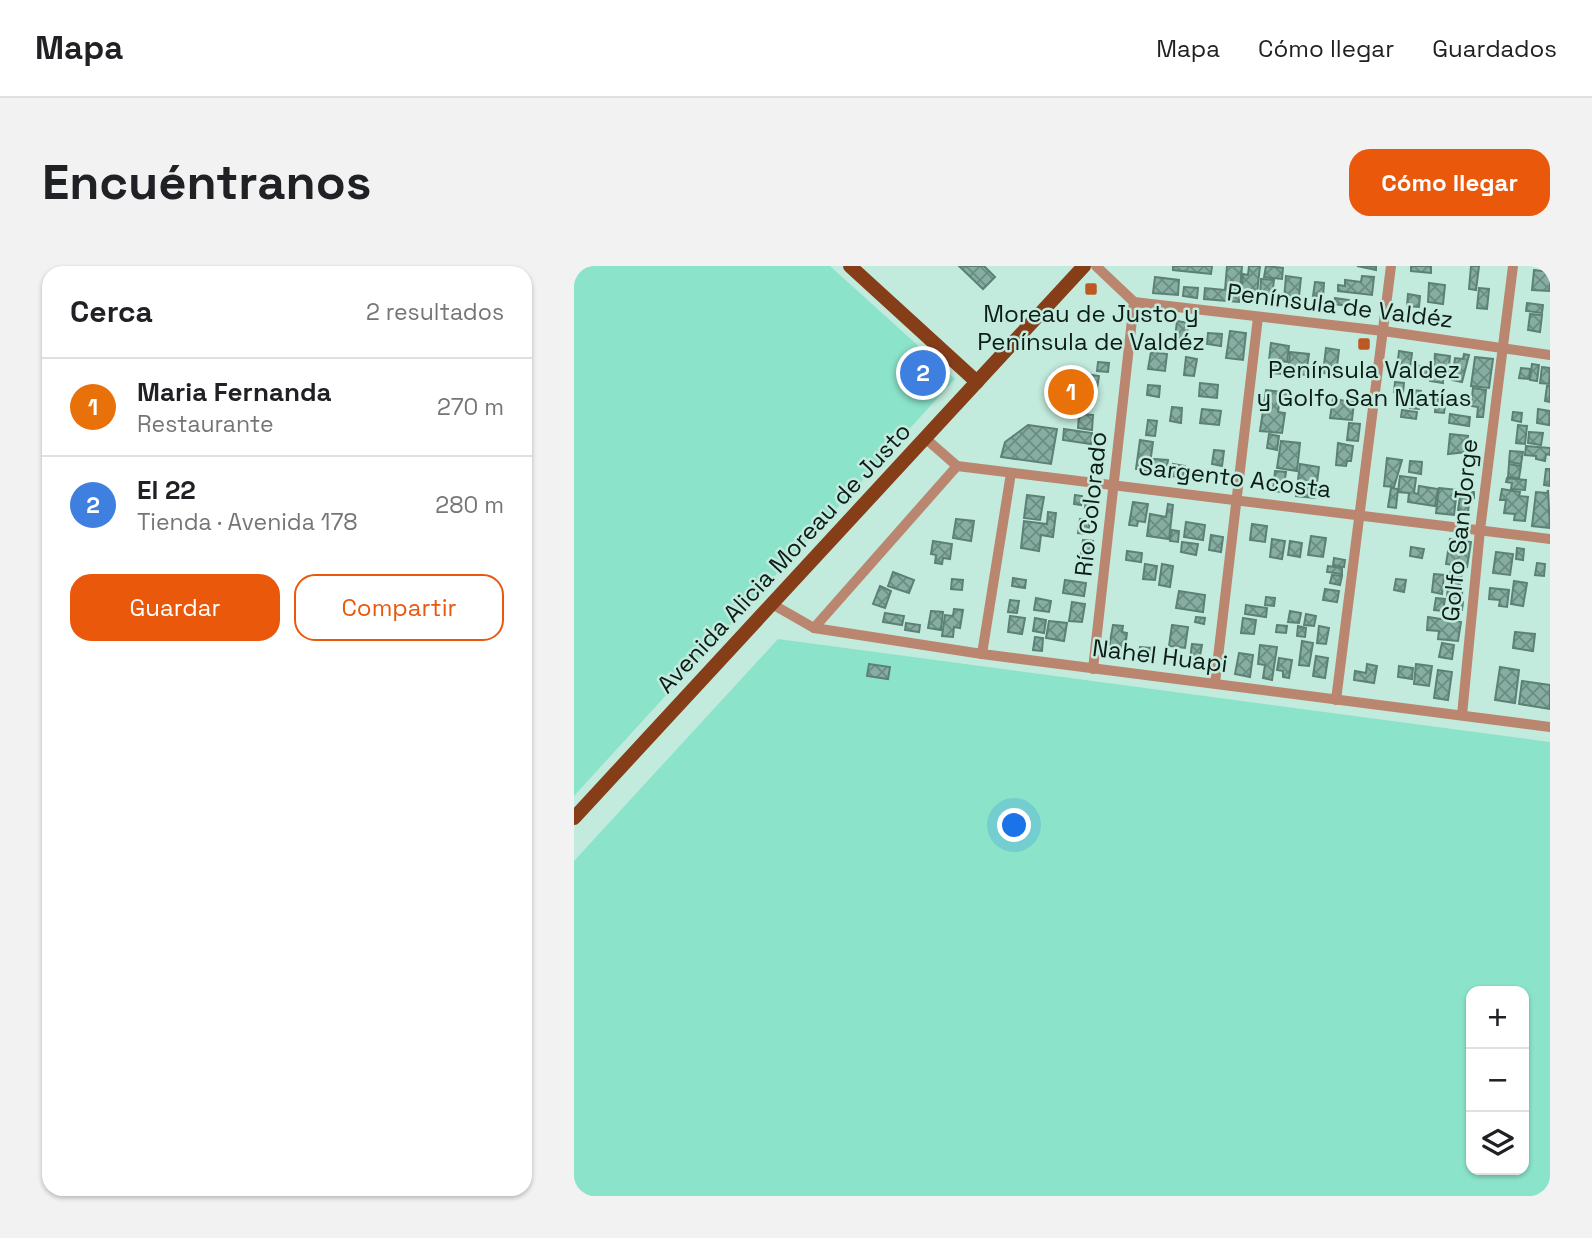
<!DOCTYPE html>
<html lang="es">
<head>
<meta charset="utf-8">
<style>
	body { margin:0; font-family:"Space Grotesk",sans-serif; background:#f2f2f2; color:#202124 }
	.controls { position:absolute; right:21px; bottom:21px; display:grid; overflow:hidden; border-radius:14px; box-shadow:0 2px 5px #0004 }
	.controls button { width:63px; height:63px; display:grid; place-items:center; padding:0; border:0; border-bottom:2px solid #e0e0e0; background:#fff; color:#202124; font:35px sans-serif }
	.you { position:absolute; left:441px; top:560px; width:24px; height:24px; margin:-18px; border:5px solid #fff; border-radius:50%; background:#1a73e8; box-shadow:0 0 0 10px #1a73e833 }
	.badge { display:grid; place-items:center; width:46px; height:46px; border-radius:50%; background:#ea580c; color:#fff; font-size:23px; font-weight:700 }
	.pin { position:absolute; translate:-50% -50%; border:4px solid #fff; box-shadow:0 2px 7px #0006 }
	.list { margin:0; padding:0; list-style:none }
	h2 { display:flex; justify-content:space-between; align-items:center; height:91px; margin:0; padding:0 28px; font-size:30px }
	h2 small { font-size:23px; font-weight:400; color:#757577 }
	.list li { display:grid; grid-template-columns:46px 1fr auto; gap:21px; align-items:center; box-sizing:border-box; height:98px; padding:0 28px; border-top:2px solid #e0e0e0 }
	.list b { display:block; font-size:26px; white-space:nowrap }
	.list p { margin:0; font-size:23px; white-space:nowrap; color:#757577 }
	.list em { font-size:23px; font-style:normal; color:#757577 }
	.actions { display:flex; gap:14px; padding:21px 28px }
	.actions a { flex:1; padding:16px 0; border:2px solid #ea580c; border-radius:21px; text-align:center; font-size:24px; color:#ea580c }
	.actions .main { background:#ea580c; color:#fff }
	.icon { flex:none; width:38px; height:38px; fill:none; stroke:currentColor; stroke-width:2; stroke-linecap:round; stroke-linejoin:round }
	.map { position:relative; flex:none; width:976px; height:930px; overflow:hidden; border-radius:21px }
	header { display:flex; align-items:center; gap:42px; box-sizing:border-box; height:98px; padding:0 35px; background:#fff; border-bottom:2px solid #e0e0e0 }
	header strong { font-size:33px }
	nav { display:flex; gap:38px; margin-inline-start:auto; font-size:24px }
	.intro { display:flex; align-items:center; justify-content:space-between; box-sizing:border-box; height:168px; padding:0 42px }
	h1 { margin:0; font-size:49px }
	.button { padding:18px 32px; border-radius:21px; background:#ea580c; color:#fff; font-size:24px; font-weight:700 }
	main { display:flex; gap:42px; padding:0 42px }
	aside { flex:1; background:#fff; border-radius:21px; box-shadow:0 2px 5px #0004 }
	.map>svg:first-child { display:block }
	.grass { fill:#8be4ca; fill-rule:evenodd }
	.building { fill:url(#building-cross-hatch); stroke:#5b8175; stroke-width:2 }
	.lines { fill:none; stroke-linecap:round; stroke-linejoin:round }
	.minor { stroke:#ba866f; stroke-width:10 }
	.major { stroke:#863e19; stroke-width:14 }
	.poi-dot { fill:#bc5824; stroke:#c2eadd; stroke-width:2.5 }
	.labels { text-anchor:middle; stroke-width:5; stroke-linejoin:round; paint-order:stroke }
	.street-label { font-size:24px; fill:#0d1c17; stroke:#c2eadd }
	.poi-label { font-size:24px; fill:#0d1c17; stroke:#c2eadd }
</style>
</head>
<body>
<header>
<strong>Mapa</strong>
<nav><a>Mapa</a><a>Cómo llegar</a><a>Guardados</a></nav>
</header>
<div class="intro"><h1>Encuéntranos</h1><a class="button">Cómo llegar</a></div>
<main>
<aside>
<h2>Cerca<small>2 resultados</small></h2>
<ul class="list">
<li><span class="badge" style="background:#e8710a">1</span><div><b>Maria Fernanda</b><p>Restaurante</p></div><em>270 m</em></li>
<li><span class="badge" style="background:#3f7fe0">2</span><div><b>El 22</b><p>Tienda · Avenida 178</p></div><em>280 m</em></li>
</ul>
<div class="actions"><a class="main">Guardar</a><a>Compartir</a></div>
</aside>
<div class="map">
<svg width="976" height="930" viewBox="0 0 976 930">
	<defs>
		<pattern id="building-cross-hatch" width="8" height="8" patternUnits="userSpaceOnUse" patternTransform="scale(1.75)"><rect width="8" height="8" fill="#86ada1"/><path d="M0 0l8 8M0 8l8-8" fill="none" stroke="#6c8c82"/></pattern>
	</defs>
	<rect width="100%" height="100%" fill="#c2eadd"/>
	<g class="grass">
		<path d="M0 0H256L381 113 0 530Z"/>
		<path d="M204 373 976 476V930H0V595ZM897 725H950V904H897Z"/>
	</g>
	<g class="building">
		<path d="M385 0H410L421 11 409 23Z"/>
		<path d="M599 0H638L637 8 599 4Z"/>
		<path d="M653 0H668L665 36 630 33 631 22 651 24Z"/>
		<path d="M675 0H686L683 28 667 26 669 8 674 9Z"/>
		<path d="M692 0 709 2 708 13 690 11Z"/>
		<path d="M783 0H802V4Z"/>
		<path d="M837 0H857V7L837 5Z"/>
		<path d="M897 0H905L902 24 895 23Z"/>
		<path d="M960 4 976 6V25L958 24Z"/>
		<path d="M712 10 727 12 724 39 710 33Z"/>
		<path d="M788 10 800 11 798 29 764 25V19L771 20V14L787 16Z"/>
		<path d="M581 11 605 14 604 29 579 27Z"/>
		<path d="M687 13 700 14 698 30 686 29Z"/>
		<path d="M741 16 750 17 749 31 739 30Z"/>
		<path d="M855 17 871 19 869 38 854 36Z"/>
		<path d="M610 21 624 22 623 32 609 30Z"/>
		<path d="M905 22 915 23 913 43 903 42Z"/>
		<path d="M834 28 846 30 845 41 833 40Z"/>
		<path d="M761 32 775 34 774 40 760 38Z"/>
		<path d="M953 37 969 39 968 47 952 45Z"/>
		<path d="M956 48 968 49 966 66 954 64Z"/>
		<path d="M603 55 615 57 612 73 601 72Z"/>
		<path d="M656 65 672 67 669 94 652 92Z"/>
		<path d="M634 67 648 68 647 80 633 78Z"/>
		<path d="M697 77 715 80 713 96 695 94Z"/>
		<path d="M752 82 765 84 762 108 749 107Z"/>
		<path d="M825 85 838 87 836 103 823 102Z"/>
		<path d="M577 86 593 88 591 105 574 103Z"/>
		<path d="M716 86 735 88 732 109 714 107Z"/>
		<path d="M861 88 876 90 874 108 863 107 864 102 860 101Z"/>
		<path d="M890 88 895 89 888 116 878 114 881 92 889 93Z"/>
		<path d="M612 91 623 93 620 110 610 109Z"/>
		<path d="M901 91 919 93 915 122 897 120Z"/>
		<path d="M524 96 535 97 534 106 523 105Z"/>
		<path d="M958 98 965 99 963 115 956 114Z"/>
		<path d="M698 99 710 100 709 108 697 107Z"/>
		<path d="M840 99 853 101V108L839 106Z"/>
		<path d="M968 101 976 102 975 118 966 117Z"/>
		<path d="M947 102 956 103 955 113 945 112Z"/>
		<path d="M506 107 525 110 523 122 505 120Z"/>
		<path d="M857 109 869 110V117L856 115Z"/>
		<path d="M821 116 830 117 829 127 820 126Z"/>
		<path d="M626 117 644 119 643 132 625 130Z"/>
		<path d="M574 119 586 120 585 131 573 129Z"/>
		<path d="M485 120 512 124 510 139 483 136Z"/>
		<path d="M973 120H976V136L971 135Z"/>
		<path d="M899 122 912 124 909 151H903L904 141 897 140Z"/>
		<path d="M692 124 717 127 715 140 705 139 704 146 711 147 708 167 686 165Z"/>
		<path d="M838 124 847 125 845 143 836 142Z"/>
		<path d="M759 133 780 136 778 154 756 152Z"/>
		<path d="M862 133 872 134 870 147 861 146Z"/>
		<path d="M598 141 608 142 607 157 596 155Z"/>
		<path d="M628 143 647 145 645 159 626 157Z"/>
		<path d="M964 143 976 145 975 159 963 157Z"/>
		<path d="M828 144 843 146 842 153 827 151Z"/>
		<path d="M939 146 948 147 947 156 938 154Z"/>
		<path d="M505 148 519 149 518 164 504 162Z"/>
		<path d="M876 148 896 151 895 160 875 157Z"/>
		<path d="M574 154 583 155 581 170 572 169Z"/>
		<path d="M775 157 786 158 784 175 773 174Z"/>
		<path d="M454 159 483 163 477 198 427 191 431 176Z"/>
		<path d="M944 159 953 160 951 178 942 177Z"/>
		<path d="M490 163 518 167 517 178 489 174Z"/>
		<path d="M955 166 969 167 967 179 954 177Z"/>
		<path d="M695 168 705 170 703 184 693 182Z"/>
		<path d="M876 168 894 170 892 186 874 188Z"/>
		<path d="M566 174 579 176 575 205 562 203Z"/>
		<path d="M707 175 726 177 723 205 703 202Z"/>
		<path d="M764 177 779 180 777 195H773L772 200 762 199Z"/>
		<path d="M952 180 976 182V189L972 188 971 195 962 193V190L951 189Z"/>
		<path d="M640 184 650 185 648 200 638 198Z"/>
		<path d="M936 185 949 186 947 198 935 196Z"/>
		<path d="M813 192 828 194 820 221 810 220Z"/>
		<path d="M580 193 594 194 592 207 579 205Z"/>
		<path d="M836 195 848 196 847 208 835 206Z"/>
		<path d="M599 198 611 200 609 211 597 210Z"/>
		<path d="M726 198 745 201 741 232 722 230Z"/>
		<path d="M935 198 947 200 945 212 934 211Z"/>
		<path d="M972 203H976V220L970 219Z"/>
		<path d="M701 205 712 206 709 226 699 225Z"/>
		<path d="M826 210 842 212 840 227 844 228 845 220 864 223 861 240 834 236 835 227 824 226Z"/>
		<path d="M933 212 952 214 951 224 937 223 938 217 932 216Z"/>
		<path d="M817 222 824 223 822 242 814 241Z"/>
		<path d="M865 222 883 224 880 249 862 247Z"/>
		<path d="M928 223 946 226 945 230 954 231 951 255 940 254 941 248 930 247 932 234H926Z"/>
		<path d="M887 224 900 226V232L896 231 894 246 884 244Z"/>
		<path d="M974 224 976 262 958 260 962 226 973 227Z"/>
		<path d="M453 229 470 231 466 254 450 252Z"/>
		<path d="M501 229 508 230 507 239 500 238Z"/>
		<path d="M512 234 523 236 522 244 511 242Z"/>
		<path d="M559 236 574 238 571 256 564 255 563 260 555 259Z"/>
		<path d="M594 238 599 239 595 273 573 270 576 248 592 251Z"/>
		<path d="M474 246 482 247 479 271 467 269 465 285 447 282 450 255 473 258Z"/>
		<path d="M382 253 400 255 397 275 379 272Z"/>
		<path d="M506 253 516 254 514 268 504 267Z"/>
		<path d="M612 256 631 259 629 274 610 271Z"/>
		<path d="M678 258 693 260 691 276 676 274Z"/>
		<path d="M598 264 605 265 604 276 596 275Z"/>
		<path d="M637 269 649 271 647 286 635 284Z"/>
		<path d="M737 270 752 272 749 291 734 289Z"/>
		<path d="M698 273 711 275 708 293 696 291Z"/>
		<path d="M876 273 897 276 893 301 872 298Z"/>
		<path d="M509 274 519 275 517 290 507 289Z"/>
		<path d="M359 275 378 278 376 293 369 292 368 298 361 297 362 289 357 288Z"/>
		<path d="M716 275 728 277 726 291 714 289Z"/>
		<path d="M608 276 624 278 622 289 607 286Z"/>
		<path d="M837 281 850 283 848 292 836 290Z"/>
		<path d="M943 282 950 283 949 294 942 293Z"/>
		<path d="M553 285 568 287 567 296 552 294Z"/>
		<path d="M922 286 939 288 936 309 919 307Z"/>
		<path d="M760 292 771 294 770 301 759 299Z"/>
		<path d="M963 297 971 298 970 310 961 309Z"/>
		<path d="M571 298 583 300 581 314 569 313Z"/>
		<path d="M588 298 599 300 596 321 585 319Z"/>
		<path d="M754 300 768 302V308L753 306Z"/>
		<path d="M877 304 888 306 886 318 875 316Z"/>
		<path d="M319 306 340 314 335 327 314 320Z"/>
		<path d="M860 308 870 309 868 328 858 326Z"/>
		<path d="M758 309 768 310 766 319 756 317Z"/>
		<path d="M439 312 452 314 451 322 438 320Z"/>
		<path d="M378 313 389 314 388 324 377 323Z"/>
		<path d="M822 313 832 314 830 326 820 324Z"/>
		<path d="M491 314 512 317 510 330 489 327Z"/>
		<path d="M940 315 953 317 949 340 937 338Z"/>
		<path d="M306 320 317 325 311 342 299 338Z"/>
		<path d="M874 321 889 323 887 332 873 330Z"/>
		<path d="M916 322 935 324 933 341 925 340 926 334 915 333Z"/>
		<path d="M751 323 765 325 763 336 749 334Z"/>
		<path d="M605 325 631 329 629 346 602 342Z"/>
		<path d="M692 331 701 332 700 340 691 339Z"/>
		<path d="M462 332 477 335 475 346 460 344Z"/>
		<path d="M862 332 871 333 869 345 860 344Z"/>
		<path d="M436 334 445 335 443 347 434 346Z"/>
		<path d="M876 334 889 336 888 344 875 343Z"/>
		<path d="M498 336 511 338 508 356 495 355Z"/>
		<path d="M672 339 693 342 692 351 671 348Z"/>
		<path d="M380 343 389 344 386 362 380 361 379 371 368 370 371 349 379 350Z"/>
		<path d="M357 345 369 346 367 364 354 362Z"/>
		<path d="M716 345 727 347 725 357 714 356Z"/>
		<path d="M311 347 330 350 328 359 309 356Z"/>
		<path d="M732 348 742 350 740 360 730 359Z"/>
		<path d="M436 350 451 352 448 368 434 366Z"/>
		<path d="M622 351 631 352 630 358 621 356Z"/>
		<path d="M854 351 887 356 884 375 864 373 865 365 853 364Z"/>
		<path d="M461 352 472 354 470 367 459 365Z"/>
		<path d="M669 352 682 354 680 368 667 367Z"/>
		<path d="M475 355 493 357 490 375 472 372Z"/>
		<path d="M332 357 346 359 345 366 331 364Z"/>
		<path d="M539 359 549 360 548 366 553 367 550 389 534 387Z"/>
		<path d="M598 359 614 361 611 382 595 380Z"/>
		<path d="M703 359 713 360 712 367 702 366Z"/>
		<path d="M724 360 732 362 731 371 723 370Z"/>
		<path d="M745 360 755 362 752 378 743 377Z"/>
		<path d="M941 366 961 368 959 385 939 382Z"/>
		<path d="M461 371 469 372 468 385 459 384Z"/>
		<path d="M728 375 739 377 735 400 725 399Z"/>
		<path d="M868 377 880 379 878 393 865 391Z"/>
		<path d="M618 378 628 379 625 395 616 394Z"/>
		<path d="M686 379 703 381 698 414 689 412 691 399 684 398Z"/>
		<path d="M566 381 577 382 575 396 564 394Z"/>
		<path d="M665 387 679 389 676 411 661 408Z"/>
		<path d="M742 390 754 392 751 412 739 410Z"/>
		<path d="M705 392 718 394 715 412 709 411V405L703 404Z"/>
		<path d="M295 398 316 401 314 413 293 410Z"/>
		<path d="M793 398 803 400 800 417 780 414 781 405 792 407Z"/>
		<path d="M842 398 858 400 855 420 840 418Z"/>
		<path d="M825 400 839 402 838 413 824 411Z"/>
		<path d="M926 401 945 404 941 437 921 434Z"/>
		<path d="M864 404 878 406 874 434 860 432Z"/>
		<path d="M948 415 976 419V443L945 438Z"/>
	</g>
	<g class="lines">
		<g class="minor">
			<path d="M522 0 560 36 809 65 976 89"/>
			<path d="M351 172 383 200 976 273"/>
			<path d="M198 338 240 362 408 388 976 461"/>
			<path d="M240 362 383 200"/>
			<path d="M408 388 437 207"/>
			<path d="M519 403 560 36"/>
			<path d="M641 417 684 51"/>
			<path d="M762 434 817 0"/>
			<path d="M888 449 906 264 939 0"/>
		</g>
		<g class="major">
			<path d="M276 0 403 116"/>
			<path d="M0 552 510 0"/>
		</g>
	</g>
	<g class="poi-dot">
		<rect x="510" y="16" width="14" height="14" rx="3.5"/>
		<rect x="783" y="71" width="14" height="14" rx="3.5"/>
	</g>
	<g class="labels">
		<g class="street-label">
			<text transform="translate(766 40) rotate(7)" y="8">Península de Valdéz</text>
			<text transform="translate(661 212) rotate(7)" y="8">Sargento Acosta</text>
			<text transform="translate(517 238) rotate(-84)" y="8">Río Colorado</text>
			<text transform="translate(886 264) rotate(-84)" y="8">Golfo San Jorge</text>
			<text transform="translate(210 292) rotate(-47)" y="8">Avenida Alicia Moreau de Justo</text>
			<text transform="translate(586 390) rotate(7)" y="8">Nahel Huapi</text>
		</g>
		<g class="poi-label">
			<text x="517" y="56">Moreau de Justo y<tspan x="517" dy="28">Península de Valdéz</tspan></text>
			<text x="790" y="112">Península Valdez<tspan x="790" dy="28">y Golfo San Matías</tspan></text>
		</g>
	</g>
</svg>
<div class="controls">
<button>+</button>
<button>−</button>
<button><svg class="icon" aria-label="layers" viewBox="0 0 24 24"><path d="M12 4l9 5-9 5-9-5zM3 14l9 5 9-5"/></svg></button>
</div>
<div class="you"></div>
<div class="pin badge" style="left:497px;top:126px;background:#e8710a">1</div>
<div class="pin badge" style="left:349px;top:107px;background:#3f7fe0">2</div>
</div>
</main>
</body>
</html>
